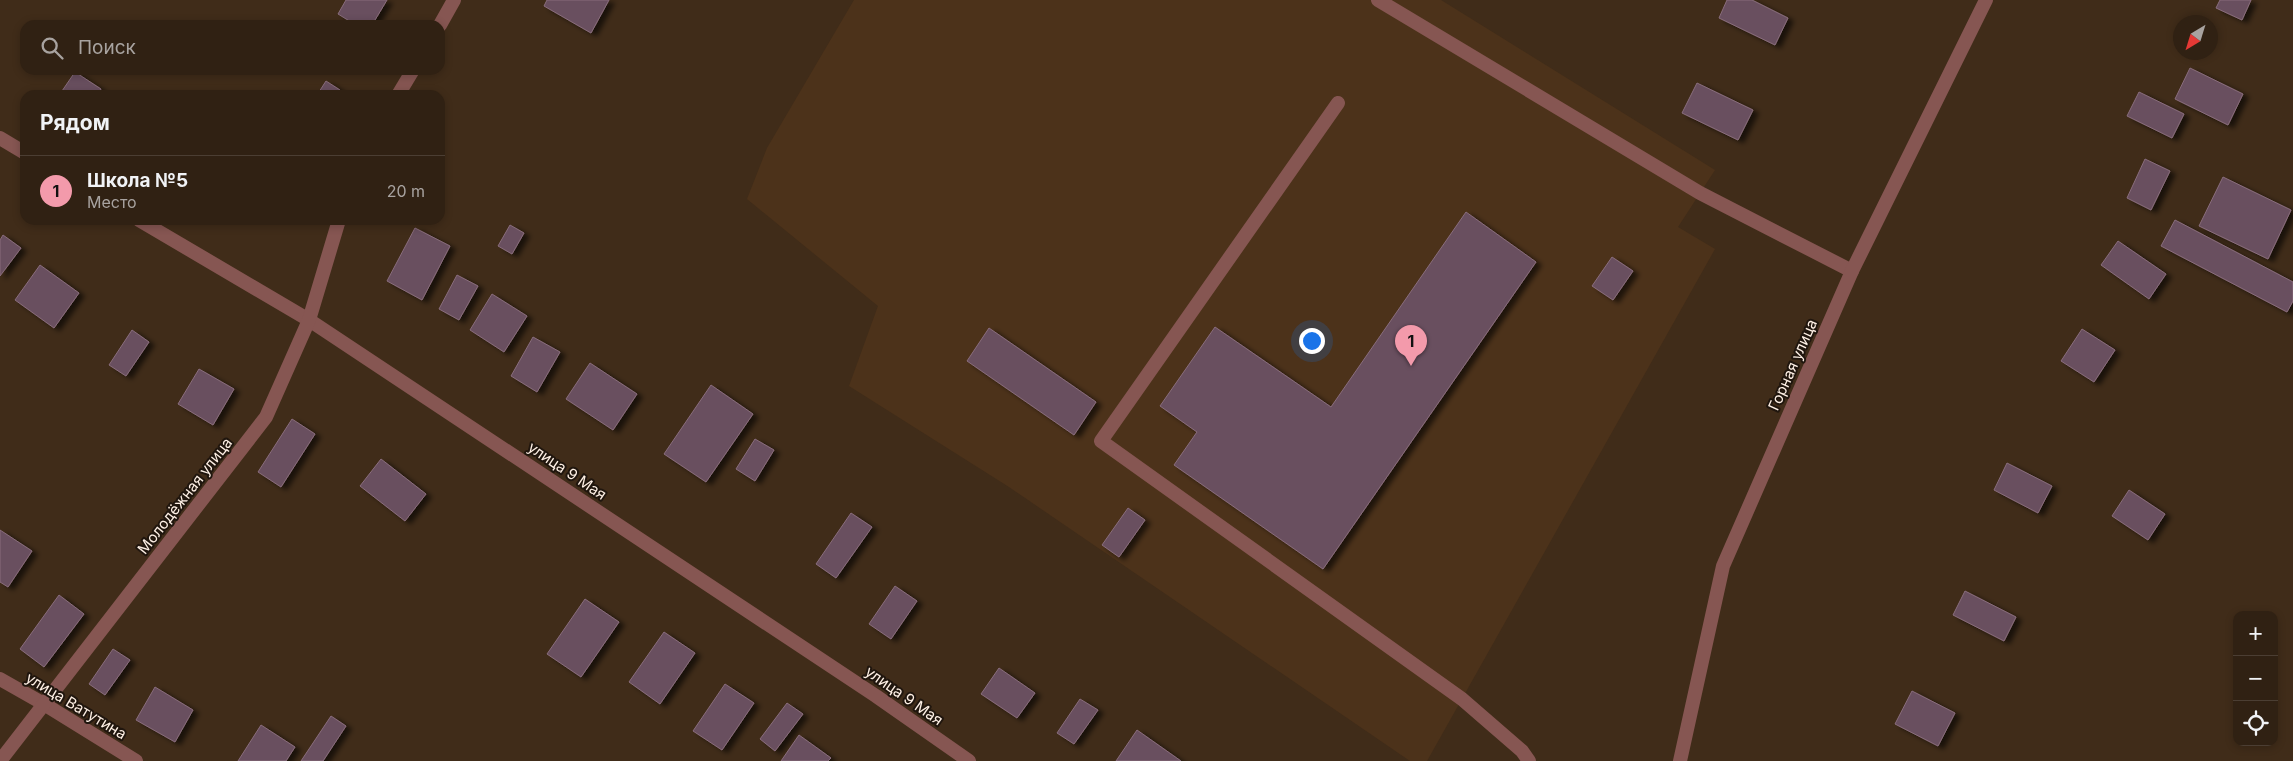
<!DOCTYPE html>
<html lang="ru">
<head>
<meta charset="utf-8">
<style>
	body { margin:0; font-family:Inter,sans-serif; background:#38291c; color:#f1f3f6 }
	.controls { position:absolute; right:15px; bottom:15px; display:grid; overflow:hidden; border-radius:10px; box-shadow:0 2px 8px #0003 }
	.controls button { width:45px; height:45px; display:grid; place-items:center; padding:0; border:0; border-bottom:1px solid #4b3e33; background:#302113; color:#f1f3f6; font:25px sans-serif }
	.compass { position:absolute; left:2173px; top:15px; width:45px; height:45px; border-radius:50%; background:#302113; box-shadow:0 2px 8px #0003; rotate:218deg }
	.you { position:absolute; left:1311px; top:340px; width:18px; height:18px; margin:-12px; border:4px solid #fff; border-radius:50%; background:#1a73e8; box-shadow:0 0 0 8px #1a73e833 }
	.badge { display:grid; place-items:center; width:32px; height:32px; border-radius:50%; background:#f39aab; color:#111; font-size:16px; font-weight:700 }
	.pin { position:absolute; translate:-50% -41px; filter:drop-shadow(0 1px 2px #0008) }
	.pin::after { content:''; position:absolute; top:26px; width:18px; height:15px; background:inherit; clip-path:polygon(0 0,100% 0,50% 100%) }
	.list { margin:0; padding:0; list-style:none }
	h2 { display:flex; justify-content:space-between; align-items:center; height:65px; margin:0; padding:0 20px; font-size:21px }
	h2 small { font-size:16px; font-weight:400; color:#a8a3a0 }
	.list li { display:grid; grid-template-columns:32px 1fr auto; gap:15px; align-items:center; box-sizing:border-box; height:70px; padding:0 20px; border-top:1px solid #4b3e33 }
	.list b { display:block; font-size:19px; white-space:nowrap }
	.list p { margin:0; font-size:16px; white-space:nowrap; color:#a8a3a0 }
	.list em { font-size:16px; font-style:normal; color:#a8a3a0 }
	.icon { flex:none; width:28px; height:28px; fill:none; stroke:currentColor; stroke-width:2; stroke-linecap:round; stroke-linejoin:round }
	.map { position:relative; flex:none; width:2293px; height:761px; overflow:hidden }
	.search { position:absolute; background:#302113; box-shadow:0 2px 8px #0003; left:20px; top:20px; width:425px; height:55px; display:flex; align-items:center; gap:12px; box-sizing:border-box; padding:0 18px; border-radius:15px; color:#a8a3a0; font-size:19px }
	.panel { position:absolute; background:#302113; box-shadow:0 2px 8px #0003; left:20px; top:90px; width:425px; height:135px; border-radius:15px }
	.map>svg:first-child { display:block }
	.built { fill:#4c321a }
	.building { fill:#694f5e; stroke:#896d7d; filter:url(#shadow) }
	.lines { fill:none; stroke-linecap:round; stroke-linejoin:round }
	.service { stroke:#865652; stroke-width:14 }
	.minor { stroke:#865652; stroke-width:14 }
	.tertiary { stroke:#865652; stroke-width:14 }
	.labels { text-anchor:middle; stroke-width:4; stroke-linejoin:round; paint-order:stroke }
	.street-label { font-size:15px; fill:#fef0e5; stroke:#20160e }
</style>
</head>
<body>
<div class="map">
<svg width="2293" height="761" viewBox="0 0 2293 761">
	<defs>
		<filter id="shadow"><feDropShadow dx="5.5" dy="3" stdDeviation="2.5" flood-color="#0009"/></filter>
	</defs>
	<rect width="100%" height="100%" fill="#402c19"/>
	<path class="built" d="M854 0H1441L1715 170 1678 227 1715 249 1427 761H1410L1009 487 849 386 878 306 747 199 767 148Z"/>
	<g class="building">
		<path d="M346 0H387L372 25H356L338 14Z"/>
		<path d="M547 0H609L591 33 544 6Z"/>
		<path d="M1727 0H1752L1788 18 1775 45 1719 18Z"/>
		<path d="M2220 0H2251L2242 20 2216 8Z"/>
		<path d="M2190 68 2243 94 2228 125 2175 99Z"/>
		<path d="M75 72 101 89 97 95H68L62 91Z"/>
		<path d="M326 81 340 90 337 95H317Z"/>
		<path d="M1697 83 1753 110 1738 140 1682 113Z"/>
		<path d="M2139 92 2184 114 2172 138 2127 116Z"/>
		<path d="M2145 159 2170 171 2151 210 2127 198Z"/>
		<path d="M2223 177 2291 210 2268 259 2199 226Z"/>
		<path d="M1466 212 1536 262 1323 569 1174 465 1197 432 1160 406 1215 327 1331 407Z"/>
		<path d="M2175 220 2293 282V301L2287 312 2161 246Z"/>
		<path d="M510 225 524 233 512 254 498 246Z"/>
		<path d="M415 228 450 246 422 300 387 281Z"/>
		<path d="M3 235 21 248 0 276V240Z"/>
		<path d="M2118 241 2166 274 2149 299 2101 265Z"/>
		<path d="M1612 257 1633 271 1613 300 1592 286Z"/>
		<path d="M40 265 79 293 54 328 15 300Z"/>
		<path d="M457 275 478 286 459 320 439 309Z"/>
		<path d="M492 294 527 316 504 352 470 330Z"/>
		<path d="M989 328 1096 402 1074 435 967 361Z"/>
		<path d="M2082 329 2115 350 2094 382 2061 361Z"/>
		<path d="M132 330 149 342 126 376 109 365Z"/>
		<path d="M533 337 560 352 537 392 511 376Z"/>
		<path d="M590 363 637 394 613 430 566 399Z"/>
		<path d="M199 369 234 389 213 425 178 404Z"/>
		<path d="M711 385 753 414 706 482 664 454Z"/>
		<path d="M292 419 315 434 281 487 258 472Z"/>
		<path d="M755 439 774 450 755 481 736 469Z"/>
		<path d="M381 459 426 494 405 521 360 486Z"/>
		<path d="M2007 463 2052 486 2038 513 1994 490Z"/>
		<path d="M2129 490 2165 514 2148 540 2112 516Z"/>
		<path d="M1128 508 1145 520 1119 557 1102 545Z"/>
		<path d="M851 513 872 527 836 578 816 564Z"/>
		<path d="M0 530 32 551 8 587 0 582Z"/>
		<path d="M895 586 917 601 891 639 869 624Z"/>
		<path d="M1965 591 2016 617 2004 641 1953 615Z"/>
		<path d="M59 595 84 614 44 667 20 649Z"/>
		<path d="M585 599 619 622 581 677 547 654Z"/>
		<path d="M664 632 695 653 660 704 629 682Z"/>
		<path d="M113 649 130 660 105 695 89 684Z"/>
		<path d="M999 668 1035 693 1017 718 981 694Z"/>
		<path d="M725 684 754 703 722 750 693 731Z"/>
		<path d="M155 687 193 710 175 742 136 720Z"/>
		<path d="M1912 691 1955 713 1938 746 1895 724Z"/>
		<path d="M1080 699 1098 710 1074 744 1057 733Z"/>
		<path d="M787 703 803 714 775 751 760 739Z"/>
		<path d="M331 716 346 726 323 761H301Z"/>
		<path d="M261 725 295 747 286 761H238Z"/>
		<path d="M1137 730 1181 761H1116Z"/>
		<path d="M799 735 831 758 828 761H781Z"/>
	</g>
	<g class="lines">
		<g class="service">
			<path d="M1378 0 1700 193 1852 271"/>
			<path d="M1338 103 1101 441 1462 699 1522 751 1529 761"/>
		</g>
		<g class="minor">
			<path d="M440 25 454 0"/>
			<path d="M398 95 413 70"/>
			<path d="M0 138 25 153"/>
			<path d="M139 220 309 320 876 696 969 761"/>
			<path d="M0 679 44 704 136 761"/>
			<path d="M0 761 266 417 309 320 339 220"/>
		</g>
		<path class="tertiary" d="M1680 761 1723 566 1852 271 1986 0"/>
	</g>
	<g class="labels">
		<g class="street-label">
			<text transform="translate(1793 365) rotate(-66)" y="5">Горная улица</text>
			<text transform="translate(567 471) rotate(34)" y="5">улица 9 Мая</text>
			<text transform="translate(185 496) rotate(-52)" y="5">Молодёжная улица</text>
			<text transform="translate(904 696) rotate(35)" y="5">улица 9 Мая</text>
			<text transform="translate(76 706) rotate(31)" y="5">улица Ватутина</text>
		</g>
	</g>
</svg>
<div class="controls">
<button>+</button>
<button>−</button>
<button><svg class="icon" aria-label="locate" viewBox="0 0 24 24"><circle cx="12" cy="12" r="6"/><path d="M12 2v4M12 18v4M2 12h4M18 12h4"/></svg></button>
</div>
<svg class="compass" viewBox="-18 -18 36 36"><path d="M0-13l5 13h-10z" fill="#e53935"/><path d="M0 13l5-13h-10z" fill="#a8a3a0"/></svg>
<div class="you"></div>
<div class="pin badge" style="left:1411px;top:366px">1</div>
<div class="search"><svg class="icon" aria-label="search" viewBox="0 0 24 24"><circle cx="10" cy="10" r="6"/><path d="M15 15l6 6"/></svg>Поиск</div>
<section class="panel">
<h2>Рядом<small></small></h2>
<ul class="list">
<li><span class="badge">1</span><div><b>Школа №5</b><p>Место</p></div><em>20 m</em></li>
</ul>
</section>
</div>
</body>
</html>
